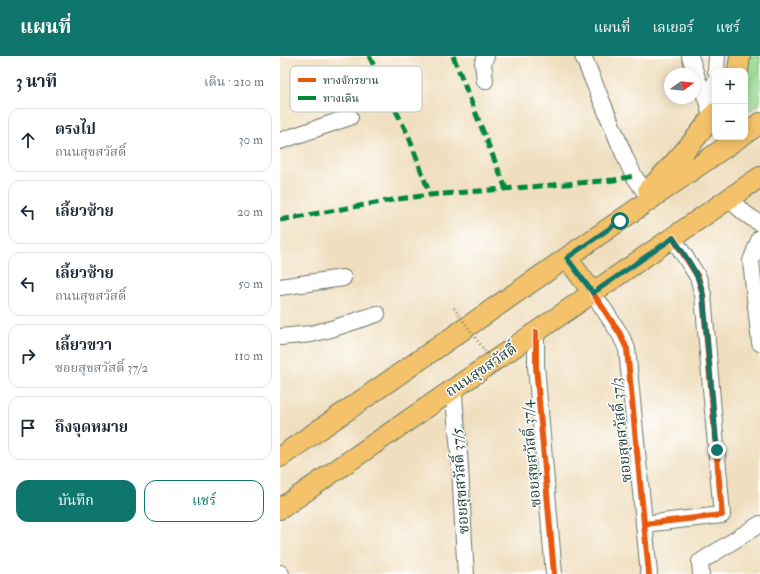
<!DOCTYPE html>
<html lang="th">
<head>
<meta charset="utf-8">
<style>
	body { margin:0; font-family:"IM FELL Double Pica","Noto Serif Thai",serif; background:#f6f6f7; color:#1f2937 }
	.controls { position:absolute; right:12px; top:12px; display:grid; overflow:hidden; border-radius:8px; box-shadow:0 2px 10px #0003 }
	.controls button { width:36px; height:36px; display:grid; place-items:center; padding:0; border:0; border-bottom:1px solid #e0e1e3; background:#fff; color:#1f2937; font:20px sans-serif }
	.compass { position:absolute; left:384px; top:12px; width:36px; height:36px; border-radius:50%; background:#fff; box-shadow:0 2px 10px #0003; rotate:76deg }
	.stop { position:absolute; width:12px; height:12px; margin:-9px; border:3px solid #0f766e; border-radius:50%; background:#fff }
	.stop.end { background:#0f766e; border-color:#fff; box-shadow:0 1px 4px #0008 }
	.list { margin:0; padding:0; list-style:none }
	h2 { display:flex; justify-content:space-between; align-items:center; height:52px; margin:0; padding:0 16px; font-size:17px }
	h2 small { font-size:13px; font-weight:400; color:#747a83 }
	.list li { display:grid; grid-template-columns:26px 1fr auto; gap:12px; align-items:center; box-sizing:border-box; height:64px; margin:0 8px 8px; padding:0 8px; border:1px solid #e0e1e3; border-radius:12px }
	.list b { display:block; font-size:15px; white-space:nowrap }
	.list p { margin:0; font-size:13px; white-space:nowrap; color:#747a83 }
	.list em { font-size:13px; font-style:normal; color:#747a83 }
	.actions { display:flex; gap:8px; padding:12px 16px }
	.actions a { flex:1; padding:9px 0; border:1px solid #0f766e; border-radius:12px; text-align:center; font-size:14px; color:#0f766e }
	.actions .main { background:#0f766e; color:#fff }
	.icon { flex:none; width:22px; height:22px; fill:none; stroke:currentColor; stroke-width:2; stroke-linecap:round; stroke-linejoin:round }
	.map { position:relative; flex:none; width:480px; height:518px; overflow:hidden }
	header { display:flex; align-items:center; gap:24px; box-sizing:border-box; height:56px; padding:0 20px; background:#0f766e; color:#fff }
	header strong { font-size:19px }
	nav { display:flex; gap:22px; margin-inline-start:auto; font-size:14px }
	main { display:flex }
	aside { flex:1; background:#fff }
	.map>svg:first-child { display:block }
	.green { fill:#99db92; stroke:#5c8c63 }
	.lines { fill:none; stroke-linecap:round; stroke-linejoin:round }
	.minor-casing { stroke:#687665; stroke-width:18 }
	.major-casing { stroke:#687665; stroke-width:22 }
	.minor { stroke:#fff; stroke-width:16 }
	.major { stroke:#f3c26a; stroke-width:20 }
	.path-bridge { stroke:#687665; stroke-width:2.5; stroke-dasharray:1 3; stroke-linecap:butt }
	.quiet { stroke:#00873e; stroke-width:5; stroke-dasharray:10 5; stroke-linecap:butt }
	.cycleway-casing { stroke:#fff; stroke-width:8 }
	.cycleway { stroke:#e8590c; stroke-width:6 }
	.route { stroke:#0f766e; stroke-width:5 }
	.labels { text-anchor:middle; stroke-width:3; stroke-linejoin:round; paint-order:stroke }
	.street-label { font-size:15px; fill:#1f3d34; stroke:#fff }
	.key { fill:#fff; stroke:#bcc5c2; stroke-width:1 }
	.key-label { font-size:11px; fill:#1f3d34 }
</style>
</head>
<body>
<header>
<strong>แผนที่</strong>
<nav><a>แผนที่</a><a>เลเยอร์</a><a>แชร์</a></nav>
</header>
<main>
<aside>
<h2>3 นาที<small>เดิน · 210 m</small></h2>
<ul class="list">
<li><svg class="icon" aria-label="ahead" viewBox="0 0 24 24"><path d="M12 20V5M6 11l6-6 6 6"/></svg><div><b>ตรงไป</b><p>ถนนสุขสวัสดิ์</p></div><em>30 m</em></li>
<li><svg class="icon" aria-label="left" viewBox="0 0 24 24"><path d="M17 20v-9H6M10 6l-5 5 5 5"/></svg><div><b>เลี้ยวซ้าย</b></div><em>20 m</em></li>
<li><svg class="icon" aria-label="left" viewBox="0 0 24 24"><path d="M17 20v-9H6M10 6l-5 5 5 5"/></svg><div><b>เลี้ยวซ้าย</b><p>ถนนสุขสวัสดิ์</p></div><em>50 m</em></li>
<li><svg class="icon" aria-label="right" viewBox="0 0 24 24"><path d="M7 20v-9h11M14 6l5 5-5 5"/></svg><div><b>เลี้ยวขวา</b><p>ซอยสุขสวัสดิ์ 37/2</p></div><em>110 m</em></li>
<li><svg class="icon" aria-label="arrive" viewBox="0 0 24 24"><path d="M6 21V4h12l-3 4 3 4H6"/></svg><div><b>ถึงจุดหมาย</b></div></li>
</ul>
<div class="actions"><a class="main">บันทึก</a><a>แชร์</a></div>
</aside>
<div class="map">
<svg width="480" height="518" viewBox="0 0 480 518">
	<rect width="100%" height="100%" fill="#fff"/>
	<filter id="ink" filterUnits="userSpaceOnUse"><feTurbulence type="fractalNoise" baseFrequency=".025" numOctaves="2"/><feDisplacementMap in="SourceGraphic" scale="8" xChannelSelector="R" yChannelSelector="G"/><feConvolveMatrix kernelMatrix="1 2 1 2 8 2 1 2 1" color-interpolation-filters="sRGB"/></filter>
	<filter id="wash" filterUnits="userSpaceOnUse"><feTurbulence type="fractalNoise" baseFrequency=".012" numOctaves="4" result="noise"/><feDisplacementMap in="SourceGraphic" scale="16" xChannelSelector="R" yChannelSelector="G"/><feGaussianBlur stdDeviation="0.9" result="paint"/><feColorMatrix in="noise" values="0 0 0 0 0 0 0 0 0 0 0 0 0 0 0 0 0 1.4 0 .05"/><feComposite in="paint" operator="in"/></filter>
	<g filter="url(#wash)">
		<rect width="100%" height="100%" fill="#f0dfbf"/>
		<path class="green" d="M454 0H480V47L465 57V15Z"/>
	</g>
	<g filter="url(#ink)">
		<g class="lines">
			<g class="minor-casing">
				<g id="minor">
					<path d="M303 0 345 101 354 120 365 136"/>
					<path d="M410 0 418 25 430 50"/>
					<path d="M436 15 437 0"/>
					<path d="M205 25 203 7 206 0"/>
					<path d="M429 54 435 26"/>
					<path d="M0 85 70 61"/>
					<path d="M450 143C459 153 468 161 480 167"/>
					<path d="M480 182 471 205 480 287"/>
					<path d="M0 231 63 222"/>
					<path d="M313 237 340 278 347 293 369 518"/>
					<path d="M256 276V310L274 518"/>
					<path d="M0 281 31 278 51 273 97 258"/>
					<path d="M174 333C174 355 178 376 179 397 182 438 183 478 186 518"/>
					<path d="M364 468 442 459 423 239 418 221 393 182"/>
					<path d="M0 517 1 518"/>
					<path d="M421 518 420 506 480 468"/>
				</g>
			</g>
			<g class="major-casing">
				<g id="major">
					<path d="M458 15 460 0"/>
					<path d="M465 78 480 67"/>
					<path d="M368 134C392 110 415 85 435 57"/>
					<path d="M287 202 313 237"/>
					<path d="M0 401 460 81"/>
					<path d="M0 453 480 121"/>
				</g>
			</g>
			<use href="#minor" class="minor"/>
			<use href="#major" class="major"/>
			<path class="path-bridge" d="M174 252 220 316"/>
			<g class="quiet">
				<path d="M89 0 129 81 150 139"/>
				<path d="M173 0 226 133"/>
				<path d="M0 164 118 143 150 139 334 124 354 120"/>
			</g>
			<g class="cycleway-casing">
				<g id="cycleway">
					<path d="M313 237 340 278 347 293 369 518"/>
					<path d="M256 276V310L274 518"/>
					<path d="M364 468 442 459 423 239 418 221 393 182"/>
				</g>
			</g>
			<use href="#cycleway" class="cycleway"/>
		</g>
	</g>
	<g class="lines" filter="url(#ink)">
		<path class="route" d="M340 165 287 202 313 237 393 182C405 200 419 217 423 239L437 394"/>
	</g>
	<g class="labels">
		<g class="street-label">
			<text transform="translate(201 314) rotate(-34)" y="5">ถนนสุขสวัสดิ์</text>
			<text transform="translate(341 374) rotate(-96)" y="5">ซอยสุขสวัสดิ์ 37/3</text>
			<text transform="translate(251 398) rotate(-95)" y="5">ซอยสุขสวัสดิ์ 37/4</text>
			<text transform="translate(180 425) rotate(-94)" y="5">ซอยสุขสวัสดิ์ 37/5</text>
		</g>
	</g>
	<rect x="10" y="10" width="132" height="46" rx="6" class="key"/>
	<rect x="18" y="22" width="18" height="4" fill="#e8590c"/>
	<rect x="18" y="40" width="18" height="4" fill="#00873e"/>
	<g class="key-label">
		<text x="43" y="28">ทางจักรยาน</text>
		<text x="43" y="46">ทางเดิน</text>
	</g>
</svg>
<div class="controls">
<button>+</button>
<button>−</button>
</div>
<svg class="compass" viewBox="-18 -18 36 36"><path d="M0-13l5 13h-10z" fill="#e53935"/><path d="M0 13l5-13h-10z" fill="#747a83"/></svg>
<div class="stop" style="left:340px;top:165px"></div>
<div class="stop end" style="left:437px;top:394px"></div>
</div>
</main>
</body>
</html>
